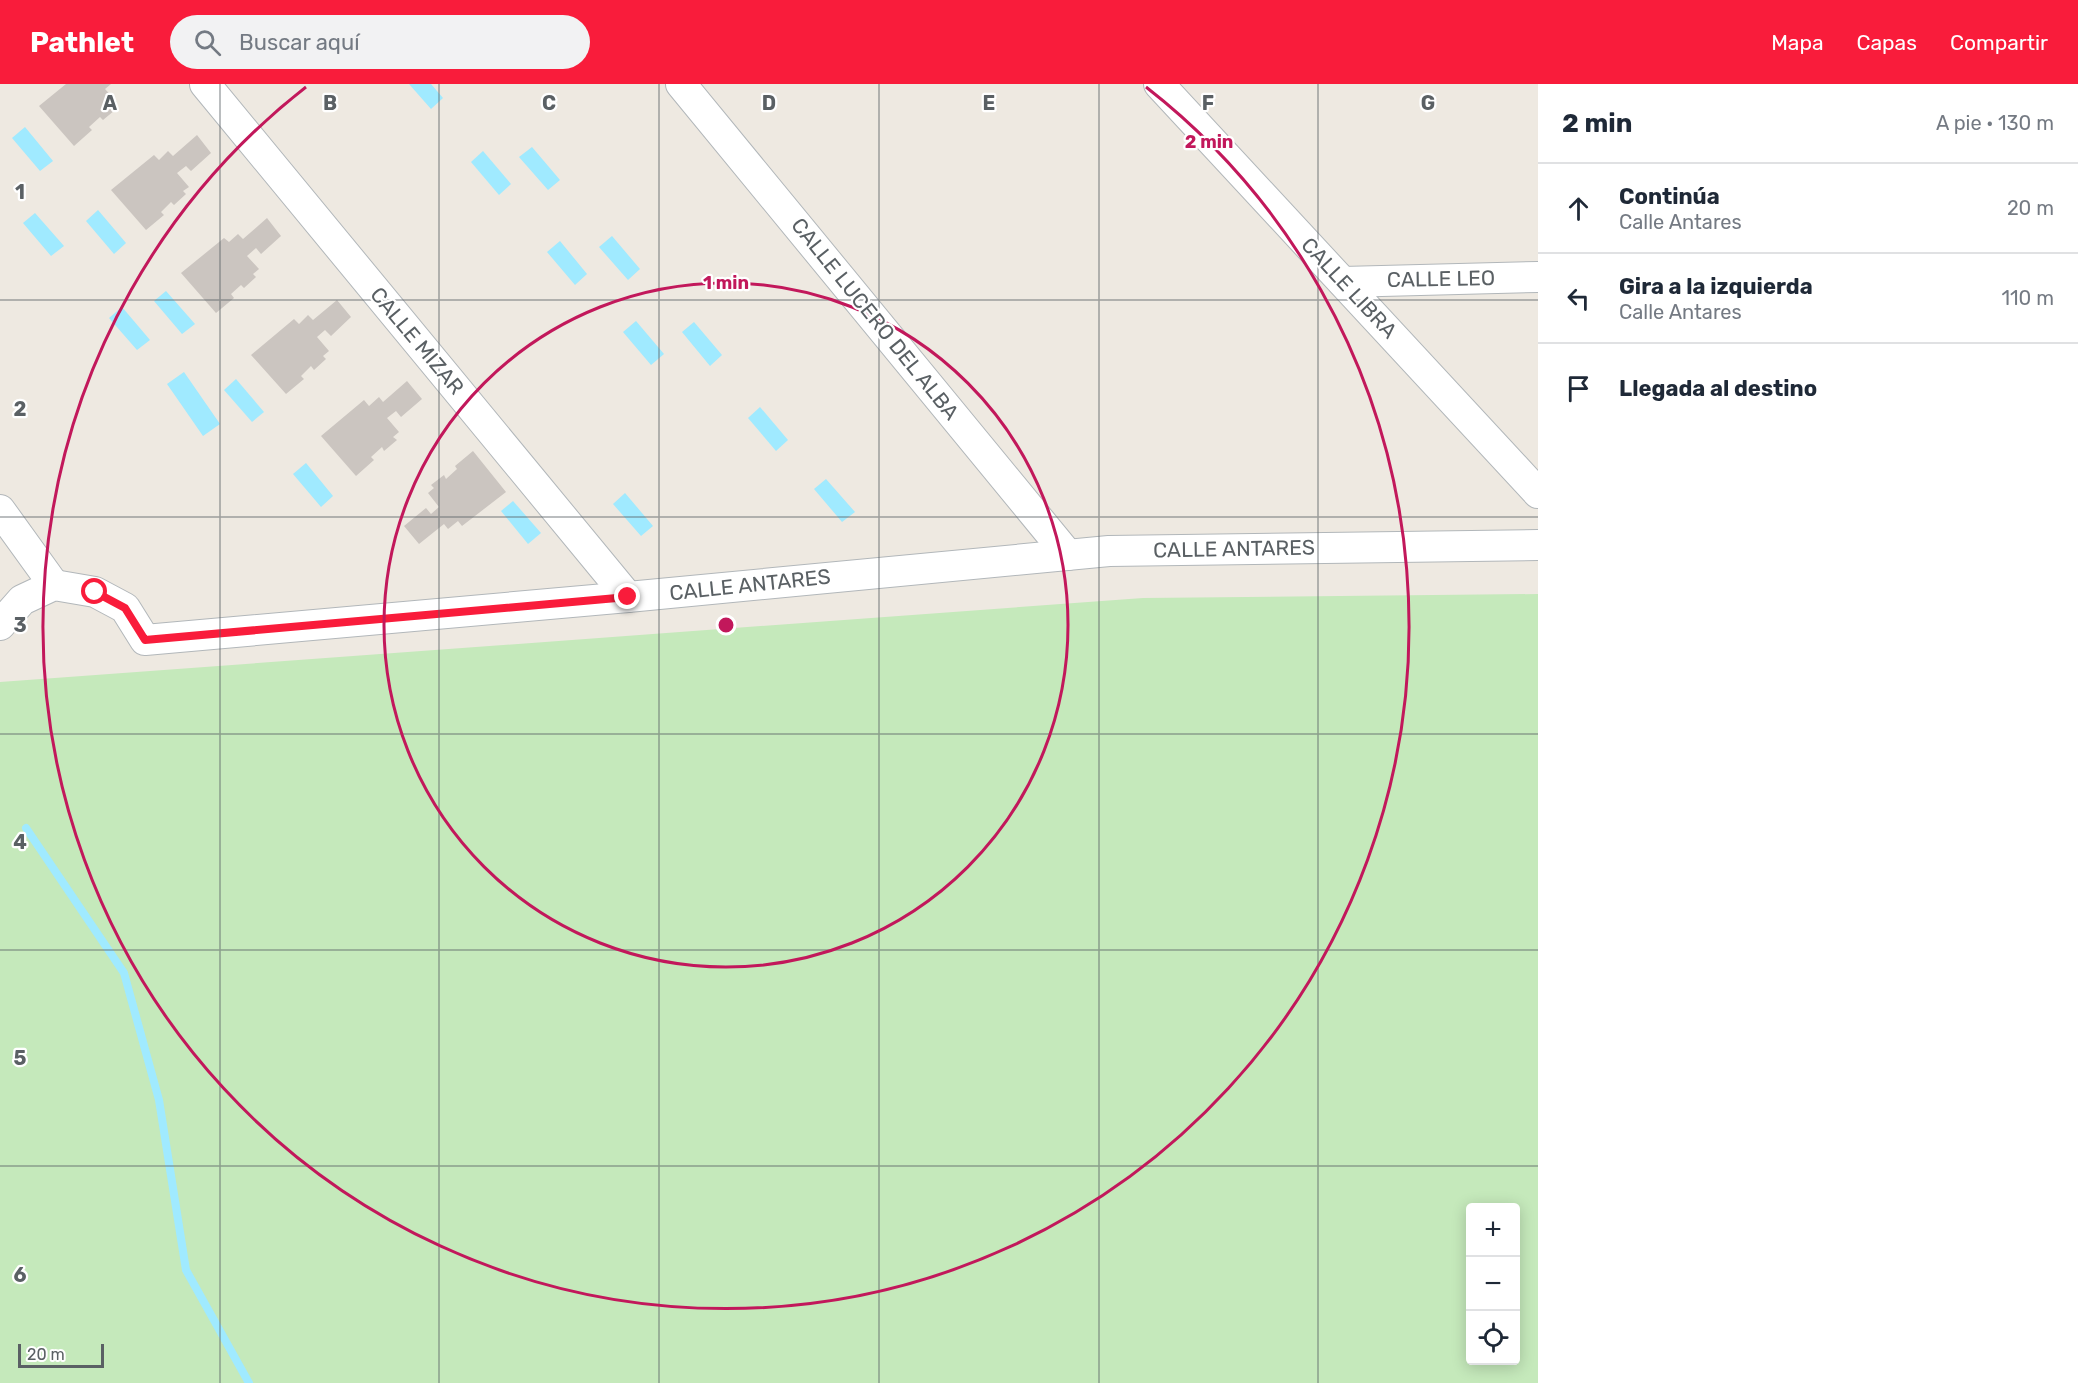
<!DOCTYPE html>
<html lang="es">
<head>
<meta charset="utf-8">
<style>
	body { margin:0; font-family:Rubik,sans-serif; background:#f2f2f3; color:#1f2937 }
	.controls { position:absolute; right:18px; bottom:18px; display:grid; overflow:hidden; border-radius:6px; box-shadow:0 3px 15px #0003 }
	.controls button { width:54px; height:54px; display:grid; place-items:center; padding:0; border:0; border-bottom:2px solid #e0e1e3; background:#fff; color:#1f2937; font:30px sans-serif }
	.scale { position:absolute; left:18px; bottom:15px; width:86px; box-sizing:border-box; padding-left:6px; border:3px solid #5a6064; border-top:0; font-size:16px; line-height:21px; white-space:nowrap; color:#5a6064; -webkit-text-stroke:4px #fff; paint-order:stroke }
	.stop { position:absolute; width:18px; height:18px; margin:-14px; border:4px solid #f91c3b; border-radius:50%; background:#fff }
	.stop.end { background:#f91c3b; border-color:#fff; box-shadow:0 2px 6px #0008 }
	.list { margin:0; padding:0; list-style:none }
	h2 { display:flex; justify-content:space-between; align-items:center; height:78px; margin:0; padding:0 24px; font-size:26px }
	h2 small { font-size:20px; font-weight:400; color:#747a83 }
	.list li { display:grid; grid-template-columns:39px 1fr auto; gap:18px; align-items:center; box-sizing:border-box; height:90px; padding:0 24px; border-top:2px solid #e0e1e3 }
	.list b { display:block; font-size:22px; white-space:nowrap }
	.list p { margin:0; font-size:20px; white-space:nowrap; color:#747a83 }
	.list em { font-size:20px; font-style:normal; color:#747a83 }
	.icon { flex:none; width:33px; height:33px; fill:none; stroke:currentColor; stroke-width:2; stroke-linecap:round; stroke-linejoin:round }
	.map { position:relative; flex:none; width:1538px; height:1299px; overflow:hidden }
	header { display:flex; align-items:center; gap:36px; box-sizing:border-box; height:84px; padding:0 30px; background:#f91c3b; color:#fff }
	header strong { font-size:28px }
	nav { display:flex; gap:33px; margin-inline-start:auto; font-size:21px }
	.search { width:420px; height:54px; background:#f2f2f3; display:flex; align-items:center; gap:15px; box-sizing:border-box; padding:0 21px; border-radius:33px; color:#747a83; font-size:22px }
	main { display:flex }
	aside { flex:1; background:#fff }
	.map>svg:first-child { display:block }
	.green { fill:#c5e9bb; fill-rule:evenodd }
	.water { fill:#a0eaff }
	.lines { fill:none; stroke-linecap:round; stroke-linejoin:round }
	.stream { stroke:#a0eaff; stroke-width:8 }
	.building { fill:#cbc5c0 }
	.minor-casing { stroke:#b2b7ba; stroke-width:32 }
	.minor { stroke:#fff; stroke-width:30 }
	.route { stroke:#f91c3b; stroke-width:8 }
	.grid { fill:none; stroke:#5a6064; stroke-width:1.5; stroke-opacity:0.55 }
	.ring { fill:none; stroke:#c2185b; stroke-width:3 }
	.labels { text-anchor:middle; stroke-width:4.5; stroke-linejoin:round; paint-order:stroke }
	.street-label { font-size:21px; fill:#5a6064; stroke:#fff }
	.grid-label { font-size:20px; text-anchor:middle; font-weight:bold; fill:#5a6064; stroke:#fff; stroke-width:4.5; stroke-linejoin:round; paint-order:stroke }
	.centre { fill:#c2185b; stroke:#fff; stroke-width:3 }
	.ring-label { font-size:18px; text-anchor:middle; font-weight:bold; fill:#c2185b; stroke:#fff; stroke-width:4.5; stroke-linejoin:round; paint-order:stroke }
</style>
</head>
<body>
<header>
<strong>Pathlet</strong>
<div class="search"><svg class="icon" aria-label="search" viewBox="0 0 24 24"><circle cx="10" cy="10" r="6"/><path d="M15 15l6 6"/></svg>Buscar aquí</div>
<nav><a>Mapa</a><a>Capas</a><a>Compartir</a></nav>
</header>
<main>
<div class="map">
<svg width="1538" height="1299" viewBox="0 0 1538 1299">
	<rect width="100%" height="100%" fill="#eee9e1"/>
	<path class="green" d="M1538 510V1299H0V598L1143 514ZM1470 1124H1516V1276H1470Z"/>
	<g class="water">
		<path d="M409 0H431L443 14 431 25Z"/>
		<path d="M25 43 53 77 40 87 12 54Z"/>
		<path d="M532 63 560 96 548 106 519 73Z"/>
		<path d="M483 67 511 100 499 111 471 78Z"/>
		<path d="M98 126 126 159 114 170 86 137Z"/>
		<path d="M35 129 64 162 51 172 23 139Z"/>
		<path d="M612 152 640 185 628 196 599 163Z"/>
		<path d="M560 157 587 190 575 201 547 168Z"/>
		<path d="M166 207 195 240 182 250 154 217Z"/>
		<path d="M122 223 150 256 137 266 109 234Z"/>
		<path d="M636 237 664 270 651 281 623 248Z"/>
		<path d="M694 238 722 271 710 282 682 248Z"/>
		<path d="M184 288 220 340 203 352 167 300Z"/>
		<path d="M236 295 264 328 252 338 224 306Z"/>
		<path d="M760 323 788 356 776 367 748 334Z"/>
		<path d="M306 379 333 412 321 423 293 390Z"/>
		<path d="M826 395 855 428 842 438 814 405Z"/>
		<path d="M625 409 653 442 641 452 613 420Z"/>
		<path d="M513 417 541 449 528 460 501 427Z"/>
	</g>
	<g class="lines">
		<path class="stream" d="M26 744 124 889 159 1016 186 1186 249 1299"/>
	</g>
	<g class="building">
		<path d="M66 0H111L105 5 117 18 112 23 115 26 103 36 100 33 89 43 92 46 74 62 39 22Z"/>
		<path d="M197 51 211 69 191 87 186 82 177 89 189 103 183 107 186 110 174 121 171 118 161 128 164 131 146 146 111 106 154 71 159 76 168 67 173 72Z"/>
		<path d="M267 134 281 152 261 170 256 164 247 172 259 185 253 190 256 193 244 204 241 201 231 210 234 214 216 229 181 189 224 154 229 158 238 150 243 155Z"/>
		<path d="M337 216 351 233 331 252 325 246 317 253 329 267 323 272 326 275 314 286 311 282 301 292 304 295 286 310 251 271 294 235 299 240 308 231 313 236Z"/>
		<path d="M407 297 422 315 401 333 396 327 387 334 399 348 393 353 397 356 384 367 382 363 371 373 374 376 356 392 321 352 364 316 369 322 379 313 383 318Z"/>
		<path d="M473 367 506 408 462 442 458 437 448 445 444 440 419 460 404 442 426 424 431 430 439 423 428 409 434 404 431 401 444 391 446 395 457 385 455 382Z"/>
	</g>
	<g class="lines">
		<g class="minor-casing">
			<g id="minor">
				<path d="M205 0 628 513"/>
				<path d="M681 0 1068 471"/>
				<path d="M1159 0 1538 409"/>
				<path d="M1343 198 1538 193"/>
				<path d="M0 426 54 501"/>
				<path d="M0 541 22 516 54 501 95 508 125 524 145 556 628 513 1109 467 1538 461"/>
			</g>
		</g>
		<use href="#minor" class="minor"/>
	</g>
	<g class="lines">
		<path class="route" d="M95 508 125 524 145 556 628 513"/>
	</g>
	<path class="grid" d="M220 0V1299M439 0V1299M659 0V1299M879 0V1299M1099 0V1299M1318 0V1299M0 216H1538M0 433H1538M0 650H1538M0 866H1538M0 1082H1538"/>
	<g class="ring">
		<circle cx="726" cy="541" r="342"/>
		<path d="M1146 3A683 683 0 1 1 306 3"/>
	</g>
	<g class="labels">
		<g class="street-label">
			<text transform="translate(1441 195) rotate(-1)" y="7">CALLE LEO</text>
			<text transform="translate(1349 204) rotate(47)" y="7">CALLE LIBRA</text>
			<text transform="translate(875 235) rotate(51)" y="7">CALLE LUCERO DEL ALBA</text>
			<text transform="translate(417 257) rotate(50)" y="7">CALLE MIZAR</text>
			<text transform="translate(1234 465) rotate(-1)" y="7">CALLE ANTARES</text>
			<text transform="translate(750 501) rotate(-6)" y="7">CALLE ANTARES</text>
		</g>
	</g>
	<g class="grid-label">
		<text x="110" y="26">A</text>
		<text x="330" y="26">B</text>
		<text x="549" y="26">C</text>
		<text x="769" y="26">D</text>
		<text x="989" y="26">E</text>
		<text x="1208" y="26">F</text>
		<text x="1428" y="26">G</text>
		<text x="20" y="115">1</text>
		<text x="20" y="332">2</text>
		<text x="20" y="548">3</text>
		<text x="20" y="765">4</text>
		<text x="20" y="981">5</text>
		<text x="20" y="1198">6</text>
	</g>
	<circle cx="726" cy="541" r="9" class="centre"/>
	<g class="ring-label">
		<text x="1209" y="64">2 min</text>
		<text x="726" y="205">1 min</text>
	</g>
</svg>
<div class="controls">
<button>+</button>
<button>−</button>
<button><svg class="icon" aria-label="locate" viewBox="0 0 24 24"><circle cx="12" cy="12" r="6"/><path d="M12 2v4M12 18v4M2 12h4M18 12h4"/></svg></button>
</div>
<div class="scale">20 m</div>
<div class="stop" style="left:95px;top:508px"></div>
<div class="stop end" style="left:628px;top:513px"></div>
</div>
<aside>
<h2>2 min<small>A pie · 130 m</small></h2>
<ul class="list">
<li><svg class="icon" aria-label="ahead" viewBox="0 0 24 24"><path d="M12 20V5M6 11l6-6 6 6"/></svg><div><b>Continúa</b><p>Calle Antares</p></div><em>20 m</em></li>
<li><svg class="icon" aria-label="left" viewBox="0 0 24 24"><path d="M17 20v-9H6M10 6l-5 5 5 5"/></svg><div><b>Gira a la izquierda</b><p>Calle Antares</p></div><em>110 m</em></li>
<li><svg class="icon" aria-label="arrive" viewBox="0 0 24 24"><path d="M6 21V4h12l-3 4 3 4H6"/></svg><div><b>Llegada al destino</b></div></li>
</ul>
</aside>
</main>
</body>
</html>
